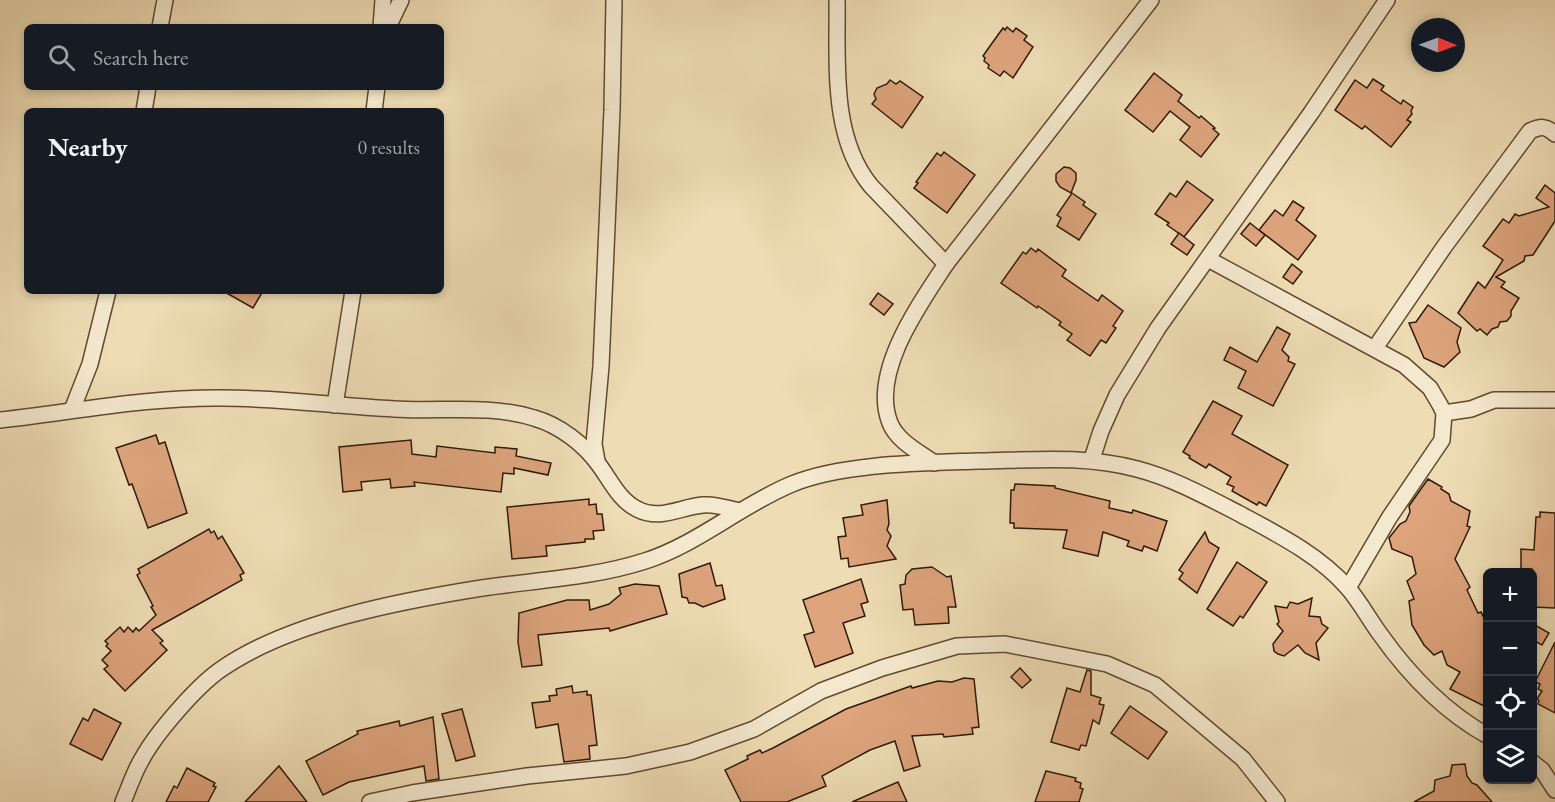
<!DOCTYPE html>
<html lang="en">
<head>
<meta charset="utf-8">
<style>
	body { margin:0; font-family:"EB Garamond",serif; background:#20242c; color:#f1f3f6 }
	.controls { position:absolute; right:18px; bottom:18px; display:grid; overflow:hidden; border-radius:9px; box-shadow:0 3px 9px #0003 }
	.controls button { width:54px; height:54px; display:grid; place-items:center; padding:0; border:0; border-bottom:2px solid #363941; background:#171b24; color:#f1f3f6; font:30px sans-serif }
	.compass { position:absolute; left:1411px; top:18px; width:54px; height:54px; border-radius:50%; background:#171b24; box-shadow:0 3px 9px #0003; rotate:91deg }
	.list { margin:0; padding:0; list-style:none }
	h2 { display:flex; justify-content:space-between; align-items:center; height:78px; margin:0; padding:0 24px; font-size:26px }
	h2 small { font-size:20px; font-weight:400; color:#9ea1a6 }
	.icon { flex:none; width:33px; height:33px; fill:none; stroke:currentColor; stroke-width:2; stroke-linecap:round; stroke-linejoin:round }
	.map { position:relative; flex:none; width:1555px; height:802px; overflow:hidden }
	.search { position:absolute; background:#171b24; box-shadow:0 3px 9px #0003; left:24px; top:24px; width:420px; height:66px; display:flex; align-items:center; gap:15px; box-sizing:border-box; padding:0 21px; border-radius:9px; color:#9ea1a6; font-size:22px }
	.panel { position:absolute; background:#171b24; box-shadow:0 3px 9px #0003; left:24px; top:108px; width:420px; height:186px; border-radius:9px }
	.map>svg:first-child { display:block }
	.building { fill:#dda47d; stroke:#301a05; stroke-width:1.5 }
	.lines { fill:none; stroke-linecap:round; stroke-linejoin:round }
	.minor-casing { stroke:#604a31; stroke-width:18 }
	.minor { stroke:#f4e8ce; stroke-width:15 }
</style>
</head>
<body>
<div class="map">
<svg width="1555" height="802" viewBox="0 0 1555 802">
	<rect width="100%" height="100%" fill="#eedcb4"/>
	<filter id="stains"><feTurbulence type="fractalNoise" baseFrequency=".00333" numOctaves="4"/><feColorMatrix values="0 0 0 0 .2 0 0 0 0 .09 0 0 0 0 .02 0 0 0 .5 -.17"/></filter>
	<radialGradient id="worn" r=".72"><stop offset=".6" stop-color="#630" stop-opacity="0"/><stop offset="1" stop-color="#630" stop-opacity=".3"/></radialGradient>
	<g class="building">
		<path d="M1007 27 1013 32 1016 28 1027 36 1024 40 1033 47 1013 78 1004 71 1000 76 988 68 989 65 984 61 985 58 983 56 990 46 1003 28 1005 30Z"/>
		<path d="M1154 73 1182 95 1178 101 1199 118 1201 116 1215 128 1213 129 1219 134 1201 157 1180 140 1190 127 1170 111 1153 132 1125 110Z"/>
		<path d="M1373 79 1384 86 1381 90 1401 104 1403 100 1413 107 1411 111 1412 114 1407 120 1411 122 1391 147 1365 126 1362 129 1335 110 1355 80 1367 88Z"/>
		<path d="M890 80 896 84 900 81 923 97 902 128 872 104 876 99 874 94 877 88 887 84Z"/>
		<path d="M944 152 975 175 947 213 914 188 918 183 916 182 937 153 941 156Z"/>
		<path d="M1064 167 1070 168 1076 173V180L1071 193 1060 187 1056 181V174Z"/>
		<path d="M1187 181 1213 200 1184 237 1167 225 1169 223 1155 214 1170 193 1176 197Z"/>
		<path d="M1545 185 1555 193V221L1533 255 1525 256 1524 261 1496 277 1505 282 1501 287 1519 298 1511 311V316L1507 321 1500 322 1498 327 1492 329 1487 335 1480 329 1477 331 1458 313 1478 282 1485 288 1503 260 1483 246 1503 219 1509 223 1515 214 1519 216 1549 207 1536 198Z"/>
		<path d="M1072 193 1085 202 1083 205 1096 214 1079 240 1057 226 1061 218 1057 215Z"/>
		<path d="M1293 201 1304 208 1296 220 1316 236 1298 260 1259 230 1275 210 1283 216Z"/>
		<path d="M1250 223 1265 235 1256 246 1241 234Z"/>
		<path d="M1179 233 1194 245 1187 255 1171 244Z"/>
		<path d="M1031 248 1036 252 1038 249 1066 270 1062 276 1098 301 1102 295 1123 311 1113 326 1116 328 1106 343 1101 340 1090 356 1067 340 1072 334 1059 325 1061 322 1038 306 1037 308 1001 283 1023 252 1026 254Z"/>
		<path d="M1292 264 1302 272 1293 284 1283 277Z"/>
		<path d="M223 291H263L253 308Z"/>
		<path d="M878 293 893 304 884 315 870 304Z"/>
		<path d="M1428 305 1461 328 1457 342 1460 352 1444 367 1424 358 1409 323 1416 322Z"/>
		<path d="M1277 327 1290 334 1282 350 1289 357 1288 361 1295 364 1273 406 1238 388 1246 371 1224 360 1230 347 1257 362Z"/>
		<path d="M1213 401 1242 416 1232 434 1288 465 1266 506 1259 502 1257 505 1232 491 1234 487 1227 484 1231 477 1209 464 1206 468 1189 458 1190 456 1183 452Z"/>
		<path d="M156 435 159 444 165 442 187 513 148 528 132 484 129 485 116 448Z"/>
		<path d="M411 440 412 454 436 457 437 446 495 453V447L517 449 516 456 551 463 548 475 514 468V474L503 473 501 492 414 482 415 486 391 488 390 479 361 482 362 490 343 492 339 447Z"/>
		<path d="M1428 479 1442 487 1441 489 1449 494 1451 501 1470 511 1467 526 1470 527 1455 559 1470 587 1467 590 1478 613 1481 612 1488 626V708L1450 689 1460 672 1447 665 1442 651 1434 655 1424 645 1412 625 1409 601 1414 599 1407 581 1416 574 1412 557 1392 549 1389 538 1400 524 1406 521 1410 512 1409 506Z"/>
		<path d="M1015 484 1055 486V488L1110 501 1109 508 1132 513 1133 510 1167 521 1157 551 1144 546 1142 551 1127 546 1129 541 1103 532 1098 556 1063 548 1067 530 1014 528V523H1010L1011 490H1014Z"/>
		<path d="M589 499V505L596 504 597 514H602L604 530 593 531 594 539H585V542L546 546 547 556 512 559 507 507Z"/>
		<path d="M887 500 889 524 887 530 891 536 887 546 896 559 849 567 848 558 841 559 838 537 846 536 843 518 863 515 861 505Z"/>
		<path d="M1540 512 1555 513V608L1533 607 1532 569H1521V549L1534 550 1536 517H1540Z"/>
		<path d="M209 529 211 533 214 531 218 539 222 536 244 573 240 575 242 580 152 630 163 641 160 643 167 650 125 691 104 669 108 666 102 660 111 651 106 646 108 644 105 641 120 627 124 632 128 627 133 632 136 628 139 631 156 615 151 607 153 606 137 575 140 573 138 569Z"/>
		<path d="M1205 532 1209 542 1219 548 1197 593 1179 579 1183 573 1179 570Z"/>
		<path d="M1237 562 1267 582 1243 618 1240 616 1233 626 1207 609Z"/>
		<path d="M710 563 716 586 722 585 725 599 703 607 695 603H689L687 598 682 597 679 574Z"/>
		<path d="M932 567 947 577 951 576 956 607H948L949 623 915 625 913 609 903 610 900 585 905 584 906 575 912 569Z"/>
		<path d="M861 579 868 602 861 604 865 616 843 623 853 653 815 667 804 635 814 632 803 600Z"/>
		<path d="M635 584 659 586 667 614 610 631 609 628 538 635 542 665 522 667 518 642 519 613 567 600H589L590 610 609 604 621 594 619 588Z"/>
		<path d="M1312 598 1309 616 1320 617 1322 624 1328 628 1316 643 1319 660 1305 653 1298 645 1284 656 1278 654 1274 651 1273 644 1283 631 1277 624 1279 622 1275 606 1287 608 1290 602 1298 604Z"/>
		<path d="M1533 624 1549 633 1542 645 1533 640Z"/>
		<path d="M1555 642V713L1538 704 1539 701 1537 699 1542 691 1538 689 1540 684 1535 682Z"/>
		<path d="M1020 668 1031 680 1022 688 1011 677Z"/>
		<path d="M1087 670 1091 671V695L1101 698 1099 704 1104 705 1099 724 1093 720 1086 746 1081 745 1079 750 1051 742 1067 688 1080 692Z"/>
		<path d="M964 678 974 679 979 727 972 728 973 734 944 737 943 734 912 736 920 766 904 771 895 741 870 750 822 776 826 786 787 802H741L725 770 748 759 747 756 760 750 762 753 773 748 846 709 911 686 912 688 938 681 952 682Z"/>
		<path d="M572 686 573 693 587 691V695H591L597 745 589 746 590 759 564 762 558 724 536 728 532 703 550 701 549 696 557 695 556 689Z"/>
		<path d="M1130 706 1167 732 1148 759 1111 733Z"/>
		<path d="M94 709 121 723 102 760 70 744 83 718 88 721Z"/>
		<path d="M462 709 475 756 456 761 442 714Z"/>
		<path d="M433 717 439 779 426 781 424 766 349 782 323 795 306 761 358 734 357 731 399 721 400 726Z"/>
		<path d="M1465 764 1467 776 1472 783 1477 785 1492 802H1414L1434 791 1435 780 1450 776 1452 765Z"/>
		<path d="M279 766 307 802H245Z"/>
		<path d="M187 768 215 783 213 786 216 787 208 802H166L174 786 177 788Z"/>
		<path d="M1046 771 1076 778 1075 781 1081 783 1080 788 1083 789 1079 802H1035Z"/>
		<path d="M898 782 907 802H852L884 788Z"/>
	</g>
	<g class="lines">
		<g class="minor-casing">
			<g id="minor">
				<path d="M837 0C838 61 830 136 871 186L946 264"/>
				<path d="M160 27 165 0"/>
				<path d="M381 27 383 0"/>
				<path d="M388 27 401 0"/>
				<path d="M144 111 148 87"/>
				<path d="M374 111 377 87"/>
				<path d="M1208 259 1404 365 1430 388 1440 405 1444 413 1442 440 1389 518 1348 588"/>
				<path d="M1375 348 1444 247 1530 131C1541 126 1546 126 1555 134"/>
				<path d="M335 405 353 291"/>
				<path d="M72 410 90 364 108 291"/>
				<path d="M1444 413 1471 409 1494 400H1555"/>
				<path d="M0 420C73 412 147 397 222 398 279 398 337 406 394 409 441 412 489 404 534 418 559 425 584 444 599 465 611 481 619 500 637 509 660 521 680 507 703 505 715 504 728 508 739 511"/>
				<path d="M1092 459 1101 431 1117 395 1158 328 1311 113 1387 0"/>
				<path d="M597 461 594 444 601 366 612 110 614 0"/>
				<path d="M934 463C919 452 897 441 890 423 870 373 919 305 946 264L1151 0"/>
				<path d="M1532 762 1542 770 1555 790"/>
				<path d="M123 802C129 788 134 772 142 759 156 733 196 687 220 670 288 622 400 601 482 588 537 580 592 578 645 561 698 544 741 505 792 484 844 463 923 463 980 461 1033 460 1085 455 1137 469 1172 478 1205 496 1238 513 1277 534 1318 554 1348 588 1360 602 1369 619 1380 634 1409 675 1443 711 1488 736"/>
				<path d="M370 802 412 793 527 776 626 766 690 752 754 729 821 691 882 668 957 646 1005 644 1107 664 1155 685 1243 759 1277 802"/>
			</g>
		</g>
		<use href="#minor" class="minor"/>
	</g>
	<rect width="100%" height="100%" filter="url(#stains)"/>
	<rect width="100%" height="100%" fill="url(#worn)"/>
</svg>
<div class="controls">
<button>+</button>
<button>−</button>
<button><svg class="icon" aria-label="locate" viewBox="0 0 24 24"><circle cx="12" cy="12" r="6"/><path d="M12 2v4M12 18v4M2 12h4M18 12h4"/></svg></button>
<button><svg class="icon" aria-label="layers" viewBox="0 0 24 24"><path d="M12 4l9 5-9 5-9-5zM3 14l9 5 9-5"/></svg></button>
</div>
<svg class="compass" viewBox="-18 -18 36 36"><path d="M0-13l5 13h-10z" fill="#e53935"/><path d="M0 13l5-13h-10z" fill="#9ea1a6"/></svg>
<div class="search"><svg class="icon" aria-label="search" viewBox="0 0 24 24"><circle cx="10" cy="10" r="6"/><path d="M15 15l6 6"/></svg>Search here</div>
<section class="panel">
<h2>Nearby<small>0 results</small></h2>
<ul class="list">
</ul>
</section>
</div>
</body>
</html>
